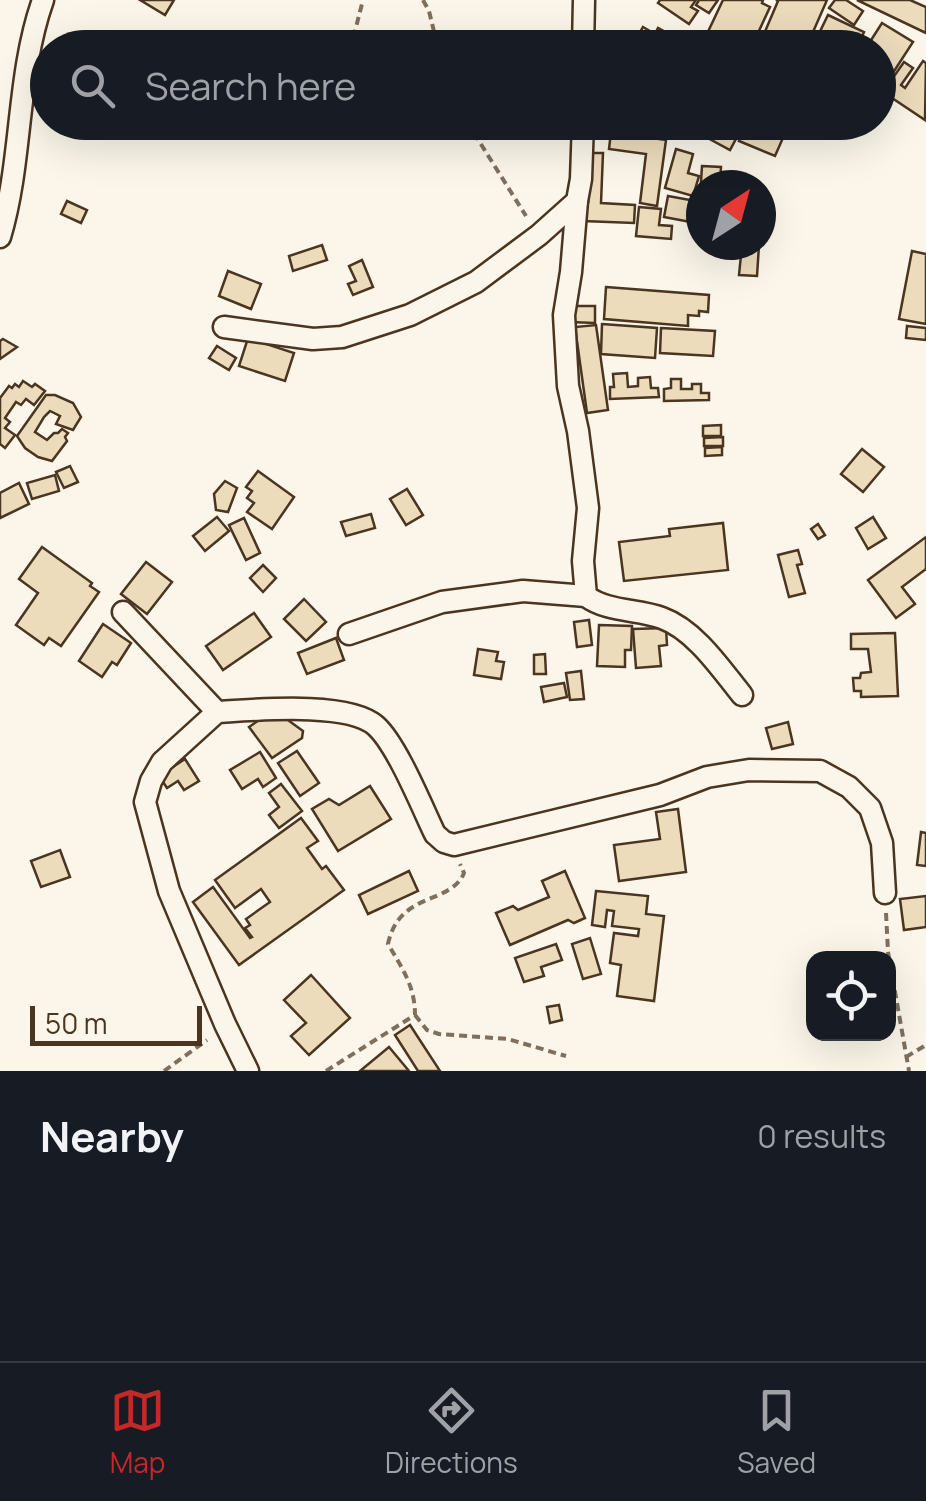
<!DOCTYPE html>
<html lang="en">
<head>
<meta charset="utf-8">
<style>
	body { margin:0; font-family:Manrope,sans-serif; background:#242831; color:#f1f3f6 }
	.controls { position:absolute; right:30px; bottom:30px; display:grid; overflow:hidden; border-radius:20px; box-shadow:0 10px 40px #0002 }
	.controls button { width:90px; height:90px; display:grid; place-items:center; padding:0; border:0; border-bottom:2px solid #363941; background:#171b24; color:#f1f3f6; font:50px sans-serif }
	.compass { position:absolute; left:686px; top:170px; width:90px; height:90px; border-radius:50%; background:#171b24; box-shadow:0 10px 40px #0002; rotate:36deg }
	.scale { position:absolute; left:30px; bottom:25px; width:172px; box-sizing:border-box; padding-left:10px; border:5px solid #4a3520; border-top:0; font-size:28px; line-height:35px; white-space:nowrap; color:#4a3520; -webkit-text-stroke:8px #fbf6e9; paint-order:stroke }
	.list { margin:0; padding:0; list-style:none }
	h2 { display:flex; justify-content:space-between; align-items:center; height:130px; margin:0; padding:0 40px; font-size:42px }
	h2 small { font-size:32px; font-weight:400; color:#9ea1a6 }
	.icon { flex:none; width:55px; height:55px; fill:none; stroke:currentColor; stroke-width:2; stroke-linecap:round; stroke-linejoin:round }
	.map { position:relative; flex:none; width:926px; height:1071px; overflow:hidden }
	.search { position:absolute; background:#171b24; box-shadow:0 10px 40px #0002; left:30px; right:30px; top:30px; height:110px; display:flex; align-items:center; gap:25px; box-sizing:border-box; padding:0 35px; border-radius:55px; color:#9ea1a6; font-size:38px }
	.sheet { height:290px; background:#171b24 }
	nav { display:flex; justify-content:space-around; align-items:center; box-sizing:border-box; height:140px; border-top:2px solid #363941; background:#171b24; font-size:28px; color:#9ea1a6 }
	nav a { display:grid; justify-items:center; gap:5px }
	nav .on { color:#c62828 }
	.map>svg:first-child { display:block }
	.building { fill:#ecdcbc; stroke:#4a3520; stroke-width:2.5 }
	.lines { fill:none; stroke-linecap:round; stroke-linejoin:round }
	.minor-casing { stroke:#4a3520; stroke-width:25 }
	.path { stroke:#7f6f5c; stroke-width:4; stroke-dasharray:8 5; stroke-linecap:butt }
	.minor { stroke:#fbf6e9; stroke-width:20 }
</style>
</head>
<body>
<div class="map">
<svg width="926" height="1071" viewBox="0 0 926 1071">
	<rect width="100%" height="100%" fill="#fbf6e9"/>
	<g class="building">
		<path d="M140 0H174L165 15Z"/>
		<path d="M660 0H696L691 7 698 11 689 24 658 3Z"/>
		<path d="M699 0H718L709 13 696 5Z"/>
		<path d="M723 0H763L762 3 770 7 751 48H729L706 36Z"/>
		<path d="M776 0H827L806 48H758L778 1Z"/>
		<path d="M835 0H846L863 11 854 25 829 8Z"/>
		<path d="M857 0H910L926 7V33Z"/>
		<path d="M828 15 864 32 857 48H812Z"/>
		<path d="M882 23 913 42 878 96V48H866Z"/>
		<path d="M643 27 655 34 658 28 673 36 670 41 680 48H631Z"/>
		<path d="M923 61 926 63 925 120 883 92 904 62 913 68 901 85 905 88Z"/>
		<path d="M590 122H622L621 128 607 124 605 131 589 126Z"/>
		<path d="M678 122H745L730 150Z"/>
		<path d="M748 122H790L775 156 739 141Z"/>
		<path d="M611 132 666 140 657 206 640 203 646 154 609 149Z"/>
		<path d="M676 149 693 154 688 173 699 176 693 196 665 188Z"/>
		<path d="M586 153H603L601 203 635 205 634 223 583 221Z"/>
		<path d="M702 166 721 167 720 185H701V197H700Z"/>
		<path d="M668 196 701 202V224L664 217Z"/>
		<path d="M67 201 87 210 81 223 61 214Z"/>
		<path d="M639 207 661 209 659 225 672 226 671 239 636 236Z"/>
		<path d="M322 245 327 260 293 271 289 256Z"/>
		<path d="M742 245H759L757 276 739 275Z"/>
		<path d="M912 251 926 254V324L899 319Z"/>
		<path d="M362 260 373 287 353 295 348 284 356 281 349 266Z"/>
		<path d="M228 271 261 284 251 309 219 296Z"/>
		<path d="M606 287 709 295 708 312 699 311V316L688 315V326L604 319Z"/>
		<path d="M570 306H595V323L570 322Z"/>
		<path d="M602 324 657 328 655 358 601 354Z"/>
		<path d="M596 325 608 410 587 413 575 327Z"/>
		<path d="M907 326 926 328V340L906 338Z"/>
		<path d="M661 328 715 331 713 356 660 353Z"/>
		<path d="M248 338 294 353 285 381 239 366Z"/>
		<path d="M3 339 17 347 0 359V341Z"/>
		<path d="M217 346 236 358 229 370 209 358Z"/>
		<path d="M627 373 628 387 638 386V378L650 377 651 388H658L659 397 610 399V387H614L613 374Z"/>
		<path d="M671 379H681V389H692V384H701V393H709V400L664 401V389L671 388Z"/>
		<path d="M23 381 32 387 35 384 45 391 34 405 26 399 21 405 16 402 5 418 10 422 5 428 15 435 5 448 0 444V398L9 386 12 388 15 384 19 387Z"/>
		<path d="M46 395H55L73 403 81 417 73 430 56 424 60 416 50 411 44 417 35 432 47 440 54 433H58L62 429 68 433 65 437 67 441 52 461 38 457 25 448 17 436Z"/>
		<path d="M721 425V436H703V426Z"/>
		<path d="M723 437V446H704V438Z"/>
		<path d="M722 447V455L705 456V448Z"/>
		<path d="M862 449 884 467 863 492 841 474Z"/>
		<path d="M70 466 78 482 64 488 56 472Z"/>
		<path d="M258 471 294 497 272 529 247 512 254 503 247 498 252 491 246 487Z"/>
		<path d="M55 475 59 491 32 499 27 483Z"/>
		<path d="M225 481 237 488 228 512 216 510 214 494Z"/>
		<path d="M19 483 29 504 0 518V493Z"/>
		<path d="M407 489 423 515 406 525 390 499Z"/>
		<path d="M371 514 375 528 346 536 341 522Z"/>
		<path d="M217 517 229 531 205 551 193 536Z"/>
		<path d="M873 517 886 538 868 549 856 528Z"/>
		<path d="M244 518 260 553 246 560 229 525Z"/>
		<path d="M723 523 728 570 624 581 619 542 670 536 669 529Z"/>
		<path d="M818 524 825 535 818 539 811 529Z"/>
		<path d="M926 537V569L902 587 915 604 896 618 868 580Z"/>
		<path d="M42 547 92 583 90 586 99 592 61 646 49 638 44 645 16 625 38 593 19 579Z"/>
		<path d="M798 550 802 564 797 565 805 593 789 597 778 555Z"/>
		<path d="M146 562 172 582 147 614 121 594Z"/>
		<path d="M263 565 276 578 263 592 250 578Z"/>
		<path d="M304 599 326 622 306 641 284 619Z"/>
		<path d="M254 613 271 637 223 670 206 646Z"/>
		<path d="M589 620 592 645 577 647 574 622Z"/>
		<path d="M103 624 131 643 117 665 112 662 102 677 79 661Z"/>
		<path d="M599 625 632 626 631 650H625V667L597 666Z"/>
		<path d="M666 628 667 645 659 646 661 666 636 668 633 629Z"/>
		<path d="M895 633 898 696 861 697V691H854L853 678H860L861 673 871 672 868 649H851V634Z"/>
		<path d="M336 638 344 660 307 674 298 653Z"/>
		<path d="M478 649 498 652 496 661 504 662 501 679 474 675Z"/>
		<path d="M545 654 546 674H534V655Z"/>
		<path d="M581 671 584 699 570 700 566 673Z"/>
		<path d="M564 683 567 697 544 702 541 687Z"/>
		<path d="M281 715 303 731 302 738 272 758 249 727 265 716Z"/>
		<path d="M788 722 793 744 772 749 766 728Z"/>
		<path d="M297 751 319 783 300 796 278 763Z"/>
		<path d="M260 752 276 778 263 787 258 779 242 789 230 770Z"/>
		<path d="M185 759 199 781 184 790 178 781 167 788 159 776Z"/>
		<path d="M281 784 302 811 279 828 269 815 279 807 269 793Z"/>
		<path d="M370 786 391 819 338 851 312 809 329 799 339 805Z"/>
		<path d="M678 809 686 872 619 881 614 845 660 839 656 812Z"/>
		<path d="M301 818 318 841 307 848 322 869 326 866 344 890 239 965 193 902 213 887 250 938 252 937 245 928 250 925 246 919 270 902 261 889 235 908 215 880Z"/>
		<path d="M921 832 926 833V866L917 865Z"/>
		<path d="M60 850 70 877 41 887 31 861Z"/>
		<path d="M409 871 418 891 368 914 359 895Z"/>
		<path d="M565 871 585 918 574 923 568 920 510 945 496 913 513 906 518 910 549 897 542 881Z"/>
		<path d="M596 891 648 896 646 914 664 916 654 1001 617 996 621 965 610 963 614 933 638 936 639 929 612 926 614 911 607 910 605 927 592 925Z"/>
		<path d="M926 896V927L904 930 900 899Z"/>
		<path d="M590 938 601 974 583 979 572 944Z"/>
		<path d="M556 944 562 960 541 967 544 976 524 982 515 958Z"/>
		<path d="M311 975 350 1018 309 1055 291 1036 306 1023 284 1000Z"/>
		<path d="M559 1005 562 1020 550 1023 547 1007Z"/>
		<path d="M410 1025 440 1071H418L395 1035Z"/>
		<path d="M389 1047 409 1071H360Z"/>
	</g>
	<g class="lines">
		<g class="minor-casing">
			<g id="minor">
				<path d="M583 48 584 0"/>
				<path d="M577 201 571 272 564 315 568 386 578 431 588 508 583 561 586 596C607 612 638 609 662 618 695 630 721 669 742 695"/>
				<path d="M0 237C23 160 16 76 43 0"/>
				<path d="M224 327 313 339 342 337 410 315 476 282 539 235 577 201 581 179 583 122"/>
				<path d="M123 612 217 712"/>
				<path d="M349 634 442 602 523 591 586 596"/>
				<path d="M248 1071 225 1024 169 891 145 802 151 781 162 762 217 712C254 710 349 701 376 726 397 745 422 807 435 834L444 842 454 845 660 795 707 777 749 770 820 771 849 787 870 808 882 843 885 893"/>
			</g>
		</g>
		<g class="path">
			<path d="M423 0 429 11 438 48"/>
			<path d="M346 48 353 39 363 0"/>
			<path d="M467 122 526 216"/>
			<path d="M886 913 888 952 909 1071"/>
			<path d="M415 1015 427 1030 439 1034 508 1039 566 1056"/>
			<path d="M906 1057 926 1045"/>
			<path d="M164 1071 207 1040"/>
			<path d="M326 1071 415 1015C415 986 402 968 388 944 399 891 451 905 464 873L460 864"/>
		</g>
		<use href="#minor" class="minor"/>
	</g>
</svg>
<div class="controls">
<button><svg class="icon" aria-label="locate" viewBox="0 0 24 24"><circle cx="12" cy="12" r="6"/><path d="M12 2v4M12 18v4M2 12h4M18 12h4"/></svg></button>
</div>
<svg class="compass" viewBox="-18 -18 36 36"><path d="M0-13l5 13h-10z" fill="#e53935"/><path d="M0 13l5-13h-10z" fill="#9ea1a6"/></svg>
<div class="scale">50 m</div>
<div class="search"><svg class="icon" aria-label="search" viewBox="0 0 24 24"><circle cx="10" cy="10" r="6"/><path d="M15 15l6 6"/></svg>Search here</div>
</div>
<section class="sheet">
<h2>Nearby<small>0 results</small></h2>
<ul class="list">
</ul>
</section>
<nav>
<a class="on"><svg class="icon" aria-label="map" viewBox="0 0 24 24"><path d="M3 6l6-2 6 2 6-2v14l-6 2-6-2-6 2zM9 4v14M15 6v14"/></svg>Map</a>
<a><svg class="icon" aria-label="directions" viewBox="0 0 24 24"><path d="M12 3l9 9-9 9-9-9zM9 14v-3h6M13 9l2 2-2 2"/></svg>Directions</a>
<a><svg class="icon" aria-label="saved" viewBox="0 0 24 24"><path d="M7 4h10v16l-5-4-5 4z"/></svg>Saved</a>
</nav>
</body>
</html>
